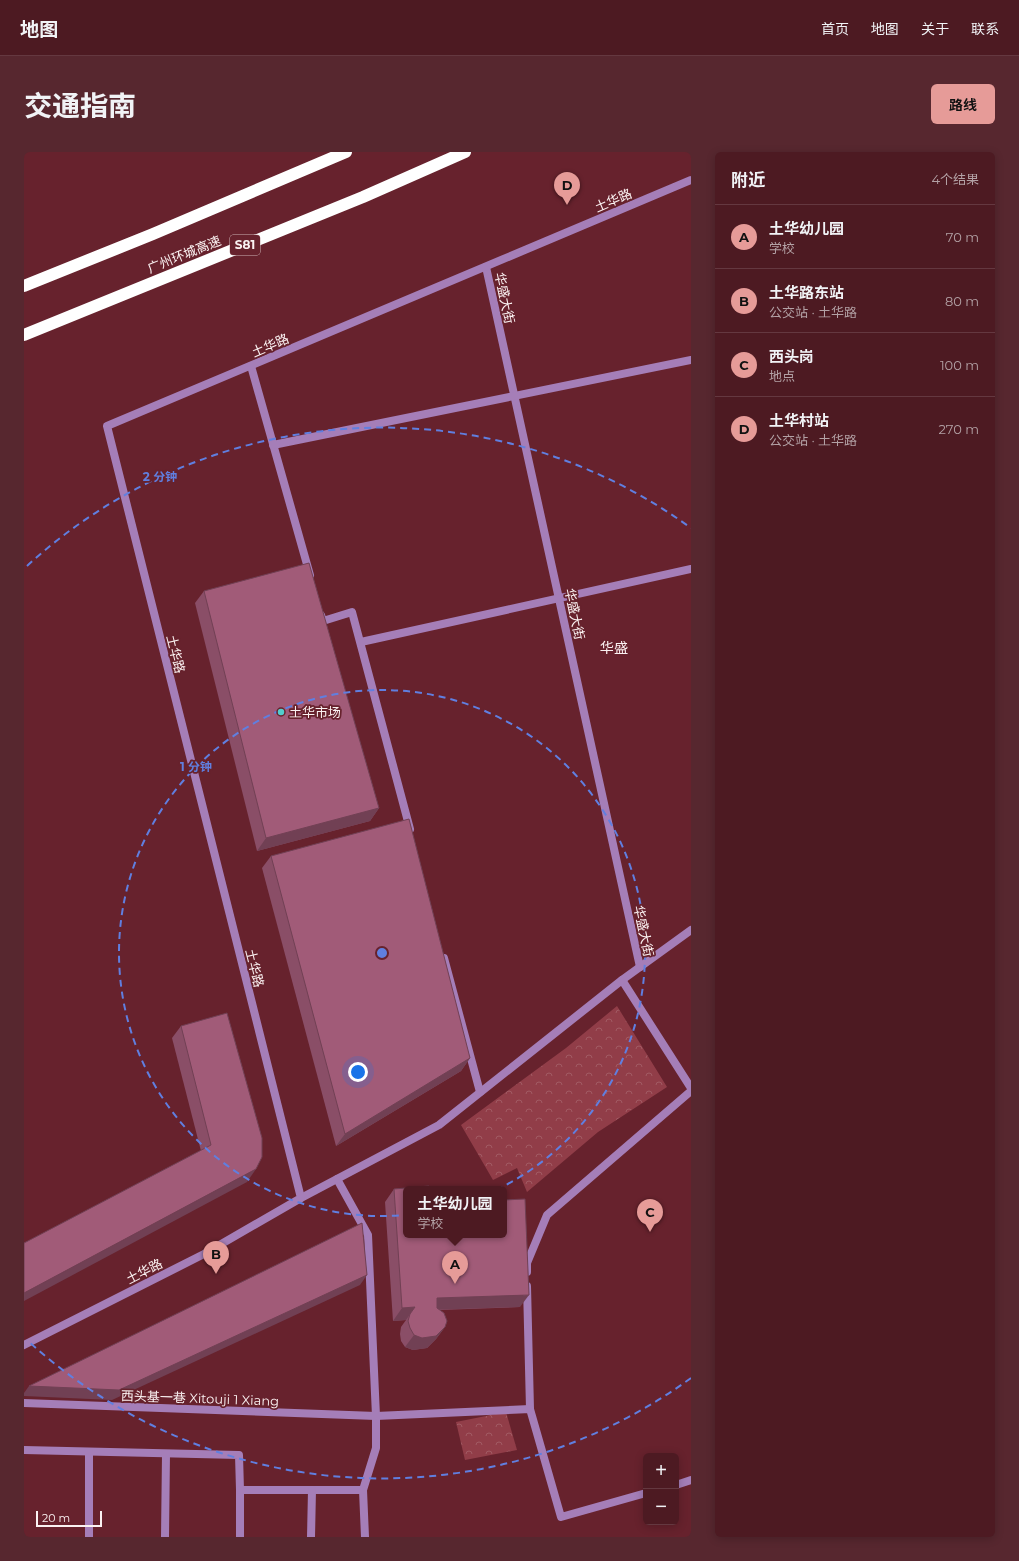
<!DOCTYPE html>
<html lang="zh">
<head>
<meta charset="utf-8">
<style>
	body { margin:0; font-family:Montserrat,"Noto Sans SC",sans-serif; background:#57272f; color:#f1f3f6 }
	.controls { position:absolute; right:12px; bottom:12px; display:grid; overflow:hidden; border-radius:6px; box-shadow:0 2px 10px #0003 }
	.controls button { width:36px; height:36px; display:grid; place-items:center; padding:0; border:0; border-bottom:1px solid #643840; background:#4d1a22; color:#f1f3f6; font:20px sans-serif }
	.scale { position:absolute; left:12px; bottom:10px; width:66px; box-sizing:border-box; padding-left:4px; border:2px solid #fbf2f2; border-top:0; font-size:11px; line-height:14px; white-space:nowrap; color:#fbf2f2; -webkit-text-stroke:3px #67222d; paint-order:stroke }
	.you { position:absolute; left:334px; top:920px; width:14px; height:14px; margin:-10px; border:3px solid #fff; border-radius:50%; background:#1a73e8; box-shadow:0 0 0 6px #1a73e833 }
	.badge { display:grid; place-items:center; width:26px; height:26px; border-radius:50%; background:#e69b98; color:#111; font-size:13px; font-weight:700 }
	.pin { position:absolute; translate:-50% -33px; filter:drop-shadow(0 1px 2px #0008) }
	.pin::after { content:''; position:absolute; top:21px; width:14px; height:12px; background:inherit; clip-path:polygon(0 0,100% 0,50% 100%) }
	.popup { position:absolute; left:379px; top:1034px; width:104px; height:52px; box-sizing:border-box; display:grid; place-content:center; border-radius:6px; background:#4d1a22; filter:drop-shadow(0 1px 3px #0005); font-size:13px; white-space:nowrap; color:#b3a1a5 }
	.popup b { font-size:15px; color:#f1f3f6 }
	.popup::after { content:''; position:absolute; left:50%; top:100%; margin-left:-8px; border:8px solid transparent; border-top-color:#4d1a22 }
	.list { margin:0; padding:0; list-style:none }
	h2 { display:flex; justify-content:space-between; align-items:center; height:52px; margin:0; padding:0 16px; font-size:17px }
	h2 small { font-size:13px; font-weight:400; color:#b3a1a5 }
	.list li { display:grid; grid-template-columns:26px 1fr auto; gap:12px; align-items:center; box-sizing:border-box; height:64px; padding:0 16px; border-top:1px solid #643840 }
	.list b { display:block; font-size:15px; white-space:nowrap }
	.list p { margin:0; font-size:13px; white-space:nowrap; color:#b3a1a5 }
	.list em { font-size:13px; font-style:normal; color:#b3a1a5 }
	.map { position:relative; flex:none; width:667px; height:1385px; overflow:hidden; border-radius:6px }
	header { display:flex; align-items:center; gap:24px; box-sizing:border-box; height:56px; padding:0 20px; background:#4d1a22; border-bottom:1px solid #643840 }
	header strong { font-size:19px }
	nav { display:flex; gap:22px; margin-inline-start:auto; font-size:14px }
	.intro { display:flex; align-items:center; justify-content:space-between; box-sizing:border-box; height:96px; padding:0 24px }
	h1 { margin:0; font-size:28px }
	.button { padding:10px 18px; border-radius:6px; background:#e69b98; color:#111; font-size:14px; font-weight:700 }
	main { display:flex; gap:24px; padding:0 24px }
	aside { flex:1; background:#4d1a22; border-radius:6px; box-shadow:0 2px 10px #0003 }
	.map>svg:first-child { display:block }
	.park { fill:url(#park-crowns) }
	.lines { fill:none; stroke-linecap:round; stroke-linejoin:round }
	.minor { stroke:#a57eb8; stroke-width:8 }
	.tertiary { stroke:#a57eb8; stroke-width:8 }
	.motorway { stroke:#fff; stroke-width:12 }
	.wall { fill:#8a4e67 }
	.shaded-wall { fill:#714054 }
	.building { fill:#a15b78; stroke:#714054 }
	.ring { fill:none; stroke:#607fe0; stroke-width:2; stroke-dasharray:7 5 }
	.poi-dot { fill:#52cdcc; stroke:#67222d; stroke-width:1.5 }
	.labels { text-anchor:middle; stroke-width:3.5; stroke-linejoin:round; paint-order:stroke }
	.shield { fill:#67222d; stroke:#cfb4b7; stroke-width:1 }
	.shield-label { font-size:12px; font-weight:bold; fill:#fbf2f2 }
	.street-label { font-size:13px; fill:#fbf2f2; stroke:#67222d }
	.poi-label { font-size:13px; fill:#fbf2f2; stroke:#67222d; text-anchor:start }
	.neighbourhood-label { font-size:14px; fill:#fbf2f2; stroke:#67222d }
	.centre { fill:#607fe0; stroke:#67222d; stroke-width:2 }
	.ring-label { font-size:12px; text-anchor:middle; font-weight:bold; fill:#607fe0; stroke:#67222d; stroke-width:3.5; stroke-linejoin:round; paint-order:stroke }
</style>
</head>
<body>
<header>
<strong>地图</strong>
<nav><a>首页</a><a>地图</a><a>关于</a><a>联系</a></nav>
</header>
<div class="intro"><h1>交通指南</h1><a class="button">路线</a></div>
<main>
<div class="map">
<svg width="667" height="1385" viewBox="0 0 667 1385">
	<defs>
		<pattern id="park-crowns" width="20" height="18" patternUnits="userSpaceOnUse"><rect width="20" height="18" fill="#913d48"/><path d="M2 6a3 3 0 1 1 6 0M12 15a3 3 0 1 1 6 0" fill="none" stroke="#a15a63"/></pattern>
	</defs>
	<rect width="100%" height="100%" fill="#67222d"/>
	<g class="park">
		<path d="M593 854 643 935 574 980 503 1040 493 1016 469 1028 437 973 542 896Z"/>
		<path d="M482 1260 493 1298 441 1308 432 1270Z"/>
	</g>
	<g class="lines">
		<g class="minor">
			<path d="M462 115 616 815"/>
			<path d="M227 214 286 423"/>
			<path d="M249 293 667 208"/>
			<path d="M297 463 299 469 328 460 386 677"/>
			<path d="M337 490 667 417"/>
			<path d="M420 806 456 940"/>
			<path d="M598 828 667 936"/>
			<path d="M313 1027 344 1083 352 1264V1296L339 1338 341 1385"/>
			<path d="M277 1046 415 973 598 828 667 778"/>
			<path d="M503 1120V1111L523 1063 667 939"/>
			<path d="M503 1134 506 1257"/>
			<path d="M0 1251 352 1264 506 1257 537 1365 622 1341"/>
			<path d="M0 1298 215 1303 216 1338V1385"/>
			<path d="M65 1300V1385"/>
			<path d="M652 1333 667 1328"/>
			<path d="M216 1338H339"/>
			<path d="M141 1385 142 1302"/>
			<path d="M287 1385 288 1338"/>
		</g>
		<path class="tertiary" d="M0 1193 180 1102 277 1046 83 274 667 28"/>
		<g class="motorway">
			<path d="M0 134 129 82 322 0"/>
			<path d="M0 183 339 45 441 0"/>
		</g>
	</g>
	<g class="wall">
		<path d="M180 439 355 656 346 669 233 699 171 451Z"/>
		<path d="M247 704 446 906 437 919 312 994 238 716Z"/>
		<path d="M157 874 223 1030 177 999 148 886Z"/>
		<path d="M370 1037H382L496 1155 416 1158 421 1175 412 1187 403 1196 389 1198 381 1195 377 1189 376 1182 377 1175 382 1168 369 1169 361 1050Z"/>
	</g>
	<g class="shaded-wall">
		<path d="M355 656 346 669 233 699 242 686Z"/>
		<path d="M446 906 437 919 312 994 321 982Z"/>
		<path d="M232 1017 223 1030 0 1149V1141Z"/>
		<path d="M343 1123 336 1133 88 1248 0 1244V1241L5 1234Z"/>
		<path d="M505 1143 496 1155 404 1158 413 1146Z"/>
		<path d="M391 1155 382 1168 369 1169 378 1156Z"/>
		<path d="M421 1175 412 1187 403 1196 389 1198 381 1195 390 1183Z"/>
	</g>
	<g class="building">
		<path d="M285 411 355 656 242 686 180 439Z"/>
		<path d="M385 667 446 906 321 982 247 704Z"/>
		<path d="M203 861 238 986V1005L232 1017 0 1141V1091L187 993 157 874Z"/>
		<path d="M405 1034 404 1037H382V1083H480V1048L501 1047 505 1143 413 1146V1156L420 1161 423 1169 421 1175 412 1184 398 1186 390 1183 386 1176 384 1169 386 1162 391 1155 378 1156 370 1037Z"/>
		<path d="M338 1071 343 1123 95 1238 5 1234Z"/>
	</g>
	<g class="ring">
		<circle cx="358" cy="801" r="263"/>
		<path d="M667 1226A525 525 0 0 1 3 1188M3 414A525 525 0 0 1 667 376"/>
	</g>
	<circle class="poi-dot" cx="257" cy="560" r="4"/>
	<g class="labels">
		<rect class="shield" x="206" y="83" width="30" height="20" rx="3"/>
		<g class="shield-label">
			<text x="221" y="97">S81</text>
		</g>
		<g class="street-label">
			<text transform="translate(589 48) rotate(-23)" y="5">土华路</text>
			<text transform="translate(160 102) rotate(-22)" y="5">广州环城高速</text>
			<text transform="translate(481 146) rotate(78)" y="5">华盛大街</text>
			<text transform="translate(246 193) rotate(-23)" y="5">土华路</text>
			<text transform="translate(551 462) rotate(78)" y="5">华盛大街</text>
			<text transform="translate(152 502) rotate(76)" y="5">土华路</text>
			<text transform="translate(620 779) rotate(78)" y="5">华盛大街</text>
			<text transform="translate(231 816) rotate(76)" y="5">土华路</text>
			<text transform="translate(120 1119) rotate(-27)" y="5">土华路</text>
			<text transform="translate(176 1246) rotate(2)" y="5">西头基一巷 Xitouji 1 Xiang</text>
		</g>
		<g class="poi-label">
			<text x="265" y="565">土华市场</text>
		</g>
		<g class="neighbourhood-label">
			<text x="590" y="501">华盛</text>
		</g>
	</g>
	<circle cx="358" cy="801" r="6" class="centre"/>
	<g class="ring-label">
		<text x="136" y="329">2 分钟</text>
		<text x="172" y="619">1 分钟</text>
	</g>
</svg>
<div class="controls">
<button>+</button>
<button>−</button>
</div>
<div class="scale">20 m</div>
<div class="you"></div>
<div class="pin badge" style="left:431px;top:1132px">A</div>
<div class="popup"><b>土华幼儿园</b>学校</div>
<div class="pin badge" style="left:192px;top:1122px">B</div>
<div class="pin badge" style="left:626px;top:1080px">C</div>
<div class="pin badge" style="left:543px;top:53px">D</div>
</div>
<aside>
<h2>附近<small>4个结果</small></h2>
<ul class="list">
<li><span class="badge">A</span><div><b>土华幼儿园</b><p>学校</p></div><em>70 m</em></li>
<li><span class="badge">B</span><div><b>土华路东站</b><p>公交站 · 土华路</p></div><em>80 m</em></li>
<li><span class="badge">C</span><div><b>西头岗</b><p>地点</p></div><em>100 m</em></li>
<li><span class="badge">D</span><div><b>土华村站</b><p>公交站 · 土华路</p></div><em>270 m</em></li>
</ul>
</aside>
</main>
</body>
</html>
